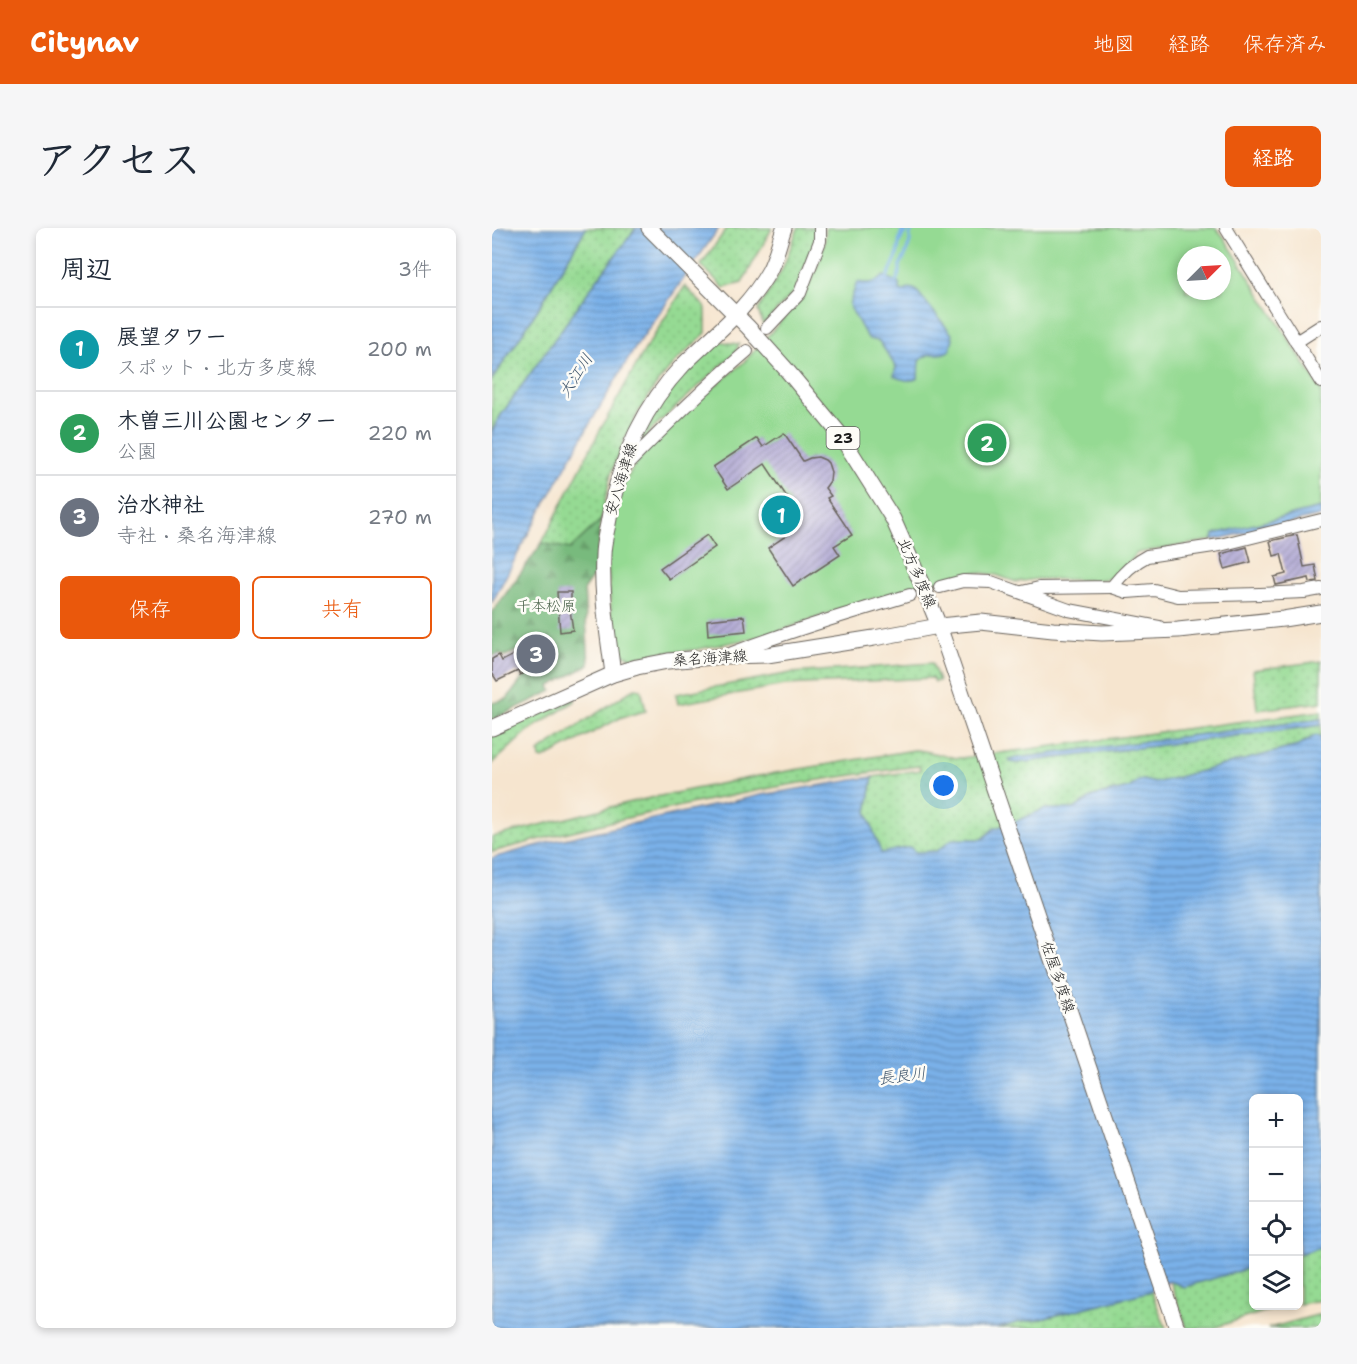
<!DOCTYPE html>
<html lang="ja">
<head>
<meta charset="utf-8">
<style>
	body { margin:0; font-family:"Shantell Sans","Klee One",sans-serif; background:#f6f6f7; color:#1f2937 }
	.controls { position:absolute; right:18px; bottom:18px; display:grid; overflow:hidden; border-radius:9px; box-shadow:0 3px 9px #0003 }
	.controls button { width:54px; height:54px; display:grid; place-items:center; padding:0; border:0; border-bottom:2px solid #e0e1e3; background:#fff; color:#1f2937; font:30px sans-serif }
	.compass { position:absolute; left:685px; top:18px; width:54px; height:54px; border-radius:50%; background:#fff; box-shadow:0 3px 9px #0003; rotate:66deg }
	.you { position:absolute; left:452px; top:558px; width:21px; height:21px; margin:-15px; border:4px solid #fff; border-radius:50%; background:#1a73e8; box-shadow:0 0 0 9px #1a73e833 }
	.badge { display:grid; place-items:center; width:39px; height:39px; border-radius:50%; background:#ea580c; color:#fff; font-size:20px; font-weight:700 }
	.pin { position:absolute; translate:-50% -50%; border:3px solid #fff; box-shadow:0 2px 6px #0006 }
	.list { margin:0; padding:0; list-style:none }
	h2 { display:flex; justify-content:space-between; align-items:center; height:78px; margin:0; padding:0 24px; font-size:26px }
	h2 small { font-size:20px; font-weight:400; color:#747a83 }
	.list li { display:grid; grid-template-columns:39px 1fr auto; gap:18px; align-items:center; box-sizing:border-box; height:84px; padding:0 24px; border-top:2px solid #e0e1e3 }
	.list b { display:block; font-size:22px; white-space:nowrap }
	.list p { margin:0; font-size:20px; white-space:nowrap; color:#747a83 }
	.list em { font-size:20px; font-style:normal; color:#747a83 }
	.actions { display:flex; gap:12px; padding:18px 24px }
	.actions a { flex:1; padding:14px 0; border:2px solid #ea580c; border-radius:9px; text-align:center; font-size:21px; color:#ea580c }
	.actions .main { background:#ea580c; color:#fff }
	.icon { flex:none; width:33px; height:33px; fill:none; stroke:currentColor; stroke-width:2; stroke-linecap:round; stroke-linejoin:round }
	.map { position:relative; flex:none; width:829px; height:1100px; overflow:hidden; border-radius:9px }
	header { display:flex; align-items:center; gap:36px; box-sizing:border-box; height:84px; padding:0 30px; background:#ea580c; color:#fff }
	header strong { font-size:28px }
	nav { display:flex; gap:33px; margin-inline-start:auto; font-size:21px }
	.intro { display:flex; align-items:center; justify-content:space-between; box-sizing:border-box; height:144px; padding:0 36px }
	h1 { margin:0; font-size:42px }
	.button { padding:15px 27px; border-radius:9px; background:#ea580c; color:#fff; font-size:21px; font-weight:700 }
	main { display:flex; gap:36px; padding:0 36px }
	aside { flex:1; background:#fff; border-radius:9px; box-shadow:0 3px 9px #0003 }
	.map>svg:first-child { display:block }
	.grass { fill:url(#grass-dots); stroke:#587b58; stroke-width:1.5 }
	.forest { fill:url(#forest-firs); stroke:#4a6b4c; stroke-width:1.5 }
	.park { fill:#95da93; stroke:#587b58; stroke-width:1.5; fill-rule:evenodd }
	.water { fill:url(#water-rules); stroke:#4b6682; stroke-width:1.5 }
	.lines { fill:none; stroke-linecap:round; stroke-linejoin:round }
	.stream { stroke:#7ab1e9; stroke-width:3 }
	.building { fill:url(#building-hatch) }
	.minor-casing { stroke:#68625b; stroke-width:14 }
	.major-casing { stroke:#68625b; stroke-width:17 }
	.minor { stroke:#fff; stroke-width:12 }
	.major { stroke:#fff; stroke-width:15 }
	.labels { text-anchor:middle; stroke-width:5; stroke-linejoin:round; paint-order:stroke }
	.shield { fill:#fdfcf7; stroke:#605f5e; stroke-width:1.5 }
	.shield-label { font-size:14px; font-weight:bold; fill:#1c1c1c }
	.street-label { font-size:15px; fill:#1c1c1c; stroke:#fdfcf7 }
	.park-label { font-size:15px; fill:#465e46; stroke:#fdfcf7 }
	.water-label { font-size:16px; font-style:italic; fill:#42586e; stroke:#fdfcf7 }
</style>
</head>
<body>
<header>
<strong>Citynav</strong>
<nav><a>地図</a><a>経路</a><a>保存済み</a></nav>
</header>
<div class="intro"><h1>アクセス</h1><a class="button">経路</a></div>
<main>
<aside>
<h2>周辺<small>3件</small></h2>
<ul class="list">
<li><span class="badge" style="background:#0f9aa8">1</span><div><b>展望タワー</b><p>スポット · 北方多度線</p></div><em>200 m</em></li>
<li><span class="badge" style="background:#2e9e5b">2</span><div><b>木曽三川公園センター</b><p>公園</p></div><em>220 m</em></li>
<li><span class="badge" style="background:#6b7280">3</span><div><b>治水神社</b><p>寺社 · 桑名海津線</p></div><em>270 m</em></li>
</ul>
<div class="actions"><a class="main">保存</a><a>共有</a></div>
</aside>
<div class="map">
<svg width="829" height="1100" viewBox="0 0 829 1100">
	<defs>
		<pattern id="grass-dots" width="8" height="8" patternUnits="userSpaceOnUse" patternTransform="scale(1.5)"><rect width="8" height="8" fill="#95da93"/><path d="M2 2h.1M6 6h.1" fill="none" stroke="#80ba7e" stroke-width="1.8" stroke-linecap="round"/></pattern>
		<pattern id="forest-firs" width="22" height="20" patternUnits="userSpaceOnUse" patternTransform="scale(1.5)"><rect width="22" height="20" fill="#78ba7d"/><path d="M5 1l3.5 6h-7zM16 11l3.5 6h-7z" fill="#679f6b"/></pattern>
		<pattern id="water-rules" width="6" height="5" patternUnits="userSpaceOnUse" patternTransform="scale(1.5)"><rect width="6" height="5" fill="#7ab1e9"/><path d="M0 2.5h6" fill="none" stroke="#638fbc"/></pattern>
		<pattern id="building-hatch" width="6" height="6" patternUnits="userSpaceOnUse" patternTransform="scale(1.5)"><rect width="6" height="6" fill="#b1a9d4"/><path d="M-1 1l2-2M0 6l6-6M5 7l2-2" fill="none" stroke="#8f89ab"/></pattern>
	</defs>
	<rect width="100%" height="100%" fill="#fdfcf7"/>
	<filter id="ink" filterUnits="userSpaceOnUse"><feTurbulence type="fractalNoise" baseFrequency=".0167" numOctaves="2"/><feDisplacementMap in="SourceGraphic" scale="12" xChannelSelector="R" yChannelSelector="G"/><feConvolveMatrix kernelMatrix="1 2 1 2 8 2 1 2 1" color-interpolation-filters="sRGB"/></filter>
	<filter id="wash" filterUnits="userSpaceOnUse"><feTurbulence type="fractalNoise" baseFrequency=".008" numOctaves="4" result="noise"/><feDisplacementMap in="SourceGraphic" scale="24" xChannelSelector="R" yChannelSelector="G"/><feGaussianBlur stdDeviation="1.35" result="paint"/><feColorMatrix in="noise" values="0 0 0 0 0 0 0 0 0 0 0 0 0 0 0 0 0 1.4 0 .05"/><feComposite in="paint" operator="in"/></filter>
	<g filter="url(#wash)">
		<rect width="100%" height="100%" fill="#f6e5cf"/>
		<g class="grass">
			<path d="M94 0H144L101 57 7 190 0 204V152L48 78Z"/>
			<path d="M235 0H280L250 55 232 60 209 37Z"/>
			<path d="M306 0H325L324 9 304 62 271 97 266 82 290 42Z"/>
			<path d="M193 58 214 80V105L183 134 164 157 147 183 131 215 119 246 109 292 78 321 50 315 107 204 151 125Z"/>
			<path d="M225 113 247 116 243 125 161 200 142 223 173 167Z"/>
			<path d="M829 433V474L766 482 765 481 761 442Z"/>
			<path d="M440 435 447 453 442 454 440 450 293 457 186 476 184 466 299 445Z"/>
			<path d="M143 460 149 461 154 483 130 489 51 531 48 530 47 525 49 522Z"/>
			<path d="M83 470V473L36 503 0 536V508Z"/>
			<path d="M829 483V491L707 507 525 535 829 497V509C820 507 813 513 806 518L663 555 651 552 637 560 608 566 602 568 582 581H552L525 593 501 601 491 611 460 612 446 623 423 624 418 619 389 626 375 584 381 549 429 542 427 538C374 545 321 552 268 562 178 579 88 600 0 624V609L139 574 266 548 422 522C438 522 453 530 469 530Z"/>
			<path d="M829 1019V1072L807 1076V1026Z"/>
			<path d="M761 1039 762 1078H801L771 1084 721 1100H695L678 1053 692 1059Z"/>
			<path d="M659 1063 674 1100H507L527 1094 545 1092Z"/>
			<path d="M829 1086V1100H776L781 1099Z"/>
		</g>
		<path class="forest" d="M109 292 104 344 92 361 97 437 58 458 60 463 0 492V475L15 471 30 451 53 430 54 423 52 417C41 416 24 423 13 428L6 426 0 428V385L50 315 78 321Z"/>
		<path class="park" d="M334 0H724L731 8 829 162V280L722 306 721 312 645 325 630 344 622 350 603 352 545 351 524 354 504 347 483 344 465 348 366 375 276 407 202 422 165 425 140 430 126 424 121 413 115 323 128 263 143 236 180 194 251 135 311 69 325 40 333 13ZM694 27H730V63H694Z"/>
		<g class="water">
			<path d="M0 0H94L48 78 0 152Z"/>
			<path d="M144 0H227L141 123 100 192 34 310 0 375V204L7 190 101 57Z"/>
			<path d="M392 48 407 55 408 62 411 64 418 60 424 62 459 105 461 110 458 122C447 131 440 120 427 133L426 150C419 154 409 152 402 148L404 139 387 113 377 111 372 104 357 77 365 54C376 56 382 56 392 48Z"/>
			<path d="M829 280V288L721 312 722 306Z"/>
			<path d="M829 491V497L809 500 525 535 518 534 517 531Z"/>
			<path d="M824 507 829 509V1019L807 1026 806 870H762L761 1039 692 1059 678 1053 659 1063 545 1092 527 1094 506 1100H0V630L58 614 269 567 381 549 375 584 389 625 418 619 423 624 445 623 460 611H491L501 601 525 593 552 581H582L602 568 637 560 646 553 651 552 663 555 806 518Z"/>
		</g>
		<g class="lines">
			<g class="stream">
				<path d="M407 14 409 5 413 0"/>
				<path d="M395 50 405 28 407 16 411 7 417 0"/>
				<path d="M404 54 408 43V37L413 28 418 14V6L422 0"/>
			</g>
		</g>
		<g id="blocks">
			<g class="building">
				<path d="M292 205 311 233 318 230 326 229 333 232 336 235 339 244 338 253 333 260 339 268 335 270 360 307 342 318 348 327 301 358 276 320 301 303 278 298 275 292 278 277 284 273 299 275 273 236 236 261 221 239 265 210 271 219Z"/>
				<path d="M215 307 223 319 177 351 168 340Z"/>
				<path d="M805 307 812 339 823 337 826 353 818 354 817 350 784 357 782 349 794 346 789 326 782 328 778 313Z"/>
				<path d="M755 319 759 334 733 341 729 326Z"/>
				<path d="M65 364H79V375H77L81 402 68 404Z"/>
				<path d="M252 388 254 403 216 407 215 392Z"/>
				<path d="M46 418 52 428 38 436 40 440 28 447 26 443 5 453 0 445V431L7 427 10 433 31 422 32 425Z"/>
			</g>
		</g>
	</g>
	<g filter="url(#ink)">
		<use href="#blocks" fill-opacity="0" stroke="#68625b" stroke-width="1.5"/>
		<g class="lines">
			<g class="minor-casing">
				<g id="minor">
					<path d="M734 0 829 154"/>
					<path d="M275 100 308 65 328 13V0"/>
					<path d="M804 114 829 98"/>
					<path d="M132 240C172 199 212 160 255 123"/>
					<path d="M448 359 471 353 499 354 577 382 667 399"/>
					<path d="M620 359 635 364 662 362 686 368 768 366 812 364 829 361"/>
					<path d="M530 364 547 360 620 359C630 346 641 335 655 328L728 317 829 292"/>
					<path d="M240 425C298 403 358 385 418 367"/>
				</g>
			</g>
			<g class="major-casing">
				<g id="major">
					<path d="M157 0 256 99 293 140 347 205 401 291 434 366 447 398 685 1100"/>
					<path d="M121 446C116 406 109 367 111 327 111 317 114 306 116 296 126 237 149 181 191 137 221 107 256 81 277 43 284 30 287 14 292 0"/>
					<path d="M0 500 121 446 145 439 176 433 233 428 275 427 382 410 447 398 489 394 561 402 610 405 686 402 791 391 829 385"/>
				</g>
			</g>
			<use href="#minor" class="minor"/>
			<use href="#major" class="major"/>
		</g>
	</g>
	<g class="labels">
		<rect class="shield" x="334.5" y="199" width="33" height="22" rx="4.5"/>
		<g class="shield-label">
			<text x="351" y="215">23</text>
		</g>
		<g class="street-label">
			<text transform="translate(129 251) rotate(-73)" y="5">安八海津線</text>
			<text transform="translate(425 345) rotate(67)" y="5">北方多度線</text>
			<text transform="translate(218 430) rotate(-4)" y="5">桑名海津線</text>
			<text transform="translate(566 749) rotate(71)" y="5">佐屋多度線</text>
		</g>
		<g class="park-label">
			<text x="54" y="383">千本松原</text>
		</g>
		<g class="water-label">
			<text transform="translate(83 147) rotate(-57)" y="6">大江川</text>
			<text transform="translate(410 847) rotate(-7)" y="6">長良川</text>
		</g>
	</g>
</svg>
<div class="controls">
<button>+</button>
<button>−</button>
<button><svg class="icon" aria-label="locate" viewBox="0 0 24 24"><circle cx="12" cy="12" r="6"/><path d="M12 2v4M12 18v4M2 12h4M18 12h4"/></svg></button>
<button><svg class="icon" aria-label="layers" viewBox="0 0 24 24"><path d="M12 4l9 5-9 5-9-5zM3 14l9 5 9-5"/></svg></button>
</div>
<svg class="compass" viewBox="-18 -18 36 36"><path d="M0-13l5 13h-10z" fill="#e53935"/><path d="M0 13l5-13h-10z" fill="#747a83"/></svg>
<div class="you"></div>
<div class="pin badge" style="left:289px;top:287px;background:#0f9aa8">1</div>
<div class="pin badge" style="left:495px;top:215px;background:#2e9e5b">2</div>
<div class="pin badge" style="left:44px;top:426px;background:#6b7280">3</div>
</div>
</main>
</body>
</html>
